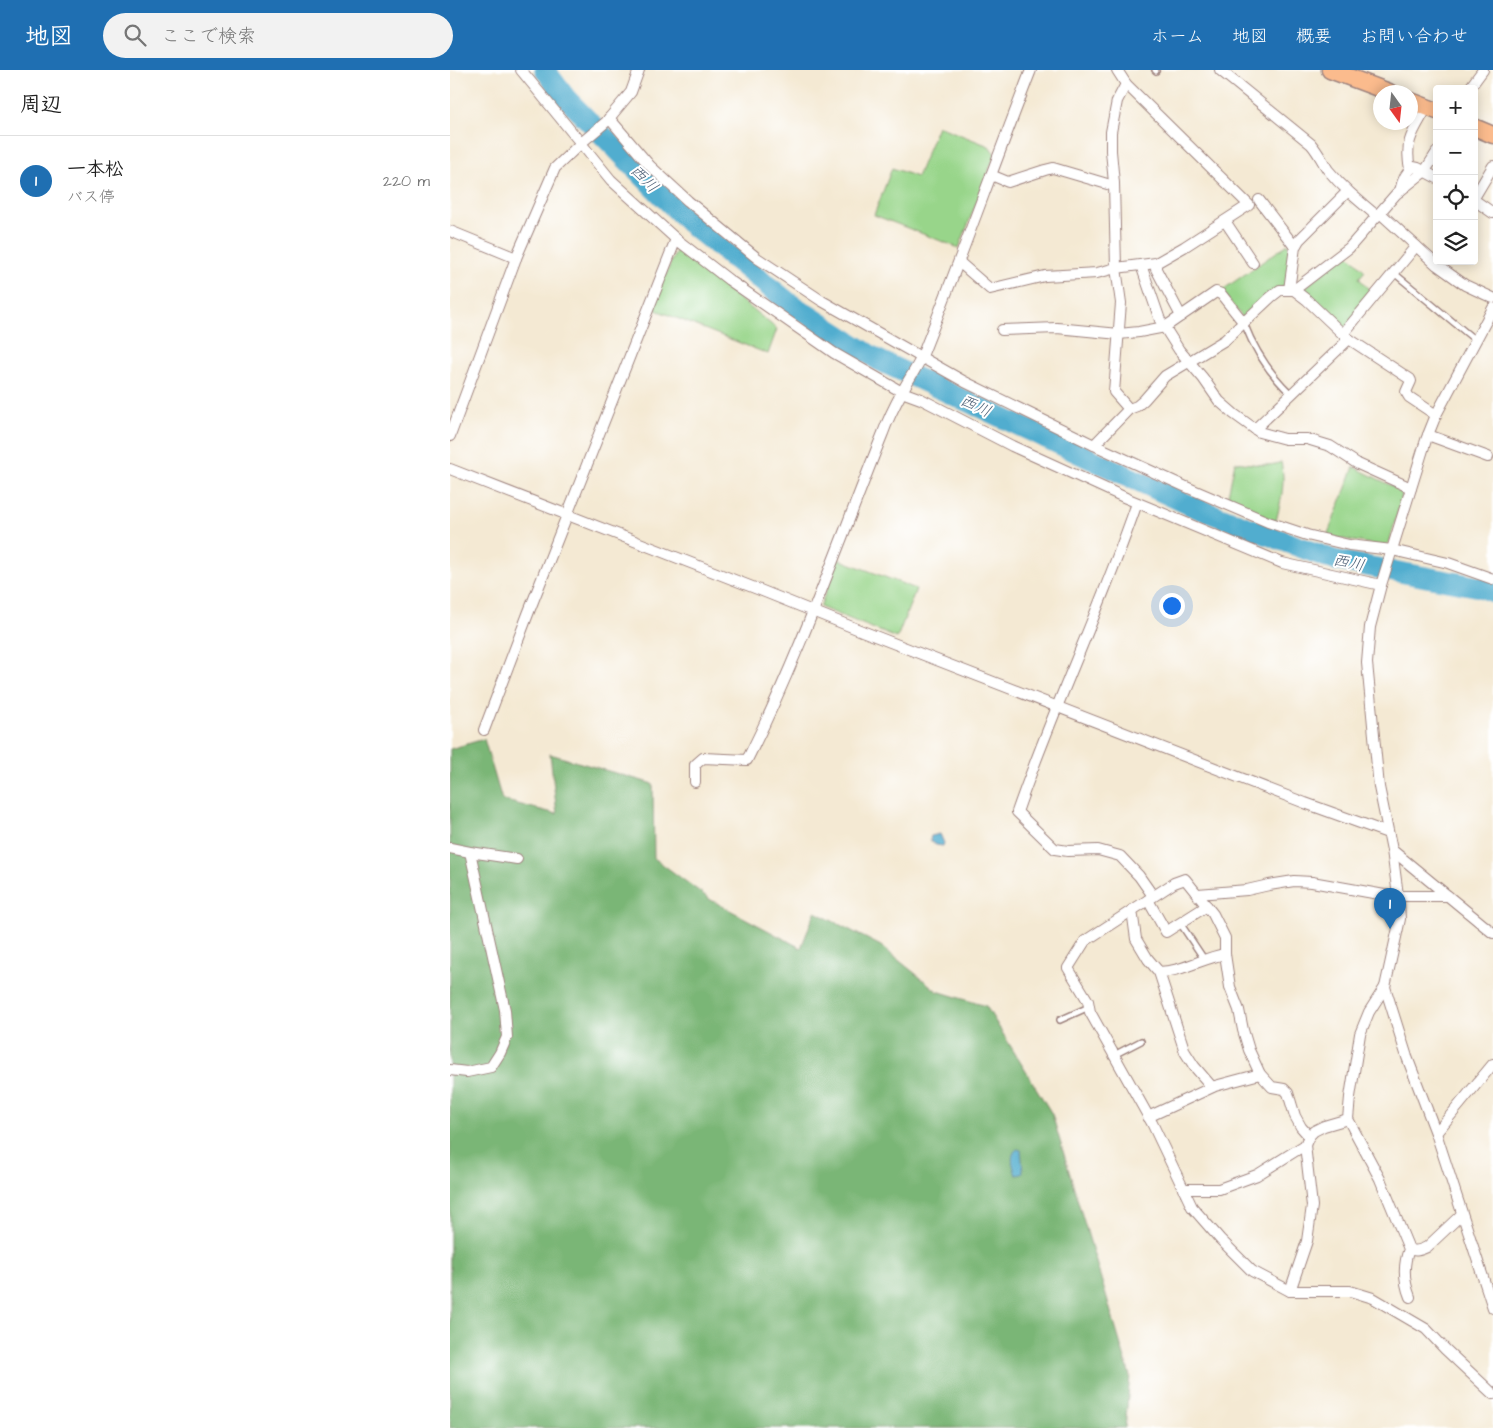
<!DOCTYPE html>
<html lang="ja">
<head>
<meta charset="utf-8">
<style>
	body { margin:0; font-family:"Architects Daughter","Klee One",sans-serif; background:#f2f2f2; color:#222 }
	.controls { position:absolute; right:15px; top:15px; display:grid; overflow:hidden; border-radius:5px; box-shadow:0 2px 12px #0003 }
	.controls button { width:45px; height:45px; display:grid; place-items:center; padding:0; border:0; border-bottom:1px solid #e0e0e0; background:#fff; color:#222; font:25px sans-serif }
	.compass { position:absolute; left:923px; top:15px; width:45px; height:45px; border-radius:50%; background:#fff; box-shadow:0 2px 12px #0003; rotate:165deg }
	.you { position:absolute; left:721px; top:535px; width:18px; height:18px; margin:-12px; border:4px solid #fff; border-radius:50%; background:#1a73e8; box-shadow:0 0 0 8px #1a73e833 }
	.badge { display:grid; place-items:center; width:32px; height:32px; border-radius:50%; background:#1f6fb2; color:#fff; font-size:16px; font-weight:700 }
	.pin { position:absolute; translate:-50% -41px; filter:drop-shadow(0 1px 2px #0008) }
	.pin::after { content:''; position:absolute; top:26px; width:18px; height:15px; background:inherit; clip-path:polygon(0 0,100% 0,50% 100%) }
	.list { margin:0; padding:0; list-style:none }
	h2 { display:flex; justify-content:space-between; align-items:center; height:65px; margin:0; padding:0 20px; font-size:21px }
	h2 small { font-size:16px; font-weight:400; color:#767676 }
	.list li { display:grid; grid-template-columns:32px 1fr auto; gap:15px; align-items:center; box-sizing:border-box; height:90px; padding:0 20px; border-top:1px solid #e0e0e0 }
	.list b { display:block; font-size:19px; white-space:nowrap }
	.list p { margin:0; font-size:16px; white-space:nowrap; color:#767676 }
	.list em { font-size:16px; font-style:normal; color:#767676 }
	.icon { flex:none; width:28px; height:28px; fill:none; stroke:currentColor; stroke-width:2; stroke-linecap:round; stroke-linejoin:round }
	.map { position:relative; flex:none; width:1043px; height:1358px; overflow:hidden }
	header { display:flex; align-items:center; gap:30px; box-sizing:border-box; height:70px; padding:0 25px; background:#1f6fb2; color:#fff }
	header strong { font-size:24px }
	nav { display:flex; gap:28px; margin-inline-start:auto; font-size:18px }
	.search { width:350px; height:45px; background:#f2f2f2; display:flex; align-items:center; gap:12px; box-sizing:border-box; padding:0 18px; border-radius:28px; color:#767676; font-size:19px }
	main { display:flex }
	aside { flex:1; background:#fff }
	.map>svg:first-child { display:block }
	.green { fill:#98d58a; stroke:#717a5a }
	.forest { fill:#7ab676; stroke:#626a50 }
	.water { fill:#51adcf; stroke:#4e667d }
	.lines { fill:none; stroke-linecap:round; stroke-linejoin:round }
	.river { stroke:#51adcf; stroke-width:21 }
	.service-casing { stroke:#9f847f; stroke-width:8 }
	.minor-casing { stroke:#9f847f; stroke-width:12 }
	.primary-casing { stroke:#9f847f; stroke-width:19 }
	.service { stroke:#fff; stroke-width:5 }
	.minor { stroke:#fff; stroke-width:10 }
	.primary { stroke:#fbbb8d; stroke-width:16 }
	.labels { text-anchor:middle; stroke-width:4; stroke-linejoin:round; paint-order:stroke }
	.water-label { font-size:16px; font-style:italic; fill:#4d5f75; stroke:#fff }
</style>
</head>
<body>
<header>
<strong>地図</strong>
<div class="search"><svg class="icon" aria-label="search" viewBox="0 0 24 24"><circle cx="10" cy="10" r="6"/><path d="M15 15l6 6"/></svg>ここで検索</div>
<nav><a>ホーム</a><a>地図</a><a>概要</a><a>お問い合わせ</a></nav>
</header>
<main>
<aside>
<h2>周辺<small></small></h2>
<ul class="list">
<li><span class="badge">1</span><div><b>一本松</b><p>バス停</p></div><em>220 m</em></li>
</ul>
</aside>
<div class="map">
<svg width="1043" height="1358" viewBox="0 0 1043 1358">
	<rect width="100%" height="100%" fill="#fff"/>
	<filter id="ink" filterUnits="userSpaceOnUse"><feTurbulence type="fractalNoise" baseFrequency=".02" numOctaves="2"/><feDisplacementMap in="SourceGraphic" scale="10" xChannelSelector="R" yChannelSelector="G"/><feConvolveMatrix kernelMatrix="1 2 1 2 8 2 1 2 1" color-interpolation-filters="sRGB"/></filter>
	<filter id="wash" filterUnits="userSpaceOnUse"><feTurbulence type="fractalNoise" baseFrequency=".0096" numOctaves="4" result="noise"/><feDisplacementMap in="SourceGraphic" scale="20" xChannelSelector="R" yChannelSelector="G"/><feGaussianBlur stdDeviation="1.12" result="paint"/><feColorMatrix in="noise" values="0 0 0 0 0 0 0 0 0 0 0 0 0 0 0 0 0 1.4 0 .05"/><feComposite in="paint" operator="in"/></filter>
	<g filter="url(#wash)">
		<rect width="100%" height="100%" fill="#f4e9d3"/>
		<g class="green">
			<path d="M488 56 539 76 545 84 509 178 424 145 442 98 467 107Z"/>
			<path d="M838 174 842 179 836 214 794 249 771 221Z"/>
			<path d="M227 179 327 259 318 284 206 240 203 233Z"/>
			<path d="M897 183 915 201 909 208 923 224 894 259 852 220Z"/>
			<path d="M785 392C797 393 821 398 831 392 836 412 831 431 826 451L777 430Z"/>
			<path d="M904 397 950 420 952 426 939 474 931 476 877 466Z"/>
			<path d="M388 489 466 519 447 568 370 537Z"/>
		</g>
		<path class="forest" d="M34 669 52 730 107 744 100 684 203 714 204 788 261 830 351 878 365 842 431 876 487 921 536 936 602 1044 680 1306 675 1358H0V679Z"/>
		<g class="water">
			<path d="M490 764 494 773 493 776 486 775 480 770 481 766Z"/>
			<path d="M567 1079 571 1080 573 1101 572 1104 566 1105C563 1096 559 1085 567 1079Z"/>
		</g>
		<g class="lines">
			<path class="river" d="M95 0 116 28 238 152 338 232 428 290 744 437 884 490 1030 517 1043 522"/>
		</g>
	</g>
	<g filter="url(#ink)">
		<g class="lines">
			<g class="service-casing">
				<g id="service">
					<path d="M705 0 706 1"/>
					<path d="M944 203 1025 270"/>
					<path d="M794 253C804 279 821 305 841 324"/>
					<path d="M730 853 754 889"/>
					<path d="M610 950 639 937"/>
					<path d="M664 985 691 971"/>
				</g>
			</g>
			<g class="minor-casing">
				<g id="minor">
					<path d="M71 0 161 110 226 169 279 210 384 283 452 322 471 329 562 376 676 428 832 493 931 515"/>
					<path d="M770 0 861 74C868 82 872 91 878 100 893 118 909 131 927 146"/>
					<path d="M676 14 667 31 661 62V81L664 113 666 198 671 233 664 322 679 339"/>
					<path d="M1019 19 1033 0"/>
					<path d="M159 48 200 96 238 131 307 188 372 231 515 312 644 375 734 416 818 452 857 465 899 475 942 480 998 493 1043 509"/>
					<path d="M960 99C954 70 964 61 977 37"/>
					<path d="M541 105 558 112 595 100 603 98 664 116"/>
					<path d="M950 121C952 111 955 103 963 97L968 98 987 108"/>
					<path d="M1024 128 1043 96"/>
					<path d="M809 130 845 177"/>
					<path d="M1024 130 1043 143"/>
					<path d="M930 143 987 195 1015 215 1043 228"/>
					<path d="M775 151 803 193"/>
					<path d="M0 161 66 188"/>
					<path d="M509 192 540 219 595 206 647 203 666 198 706 193 734 177 799 135 676 14 667 0"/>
					<path d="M706 193V199L731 246"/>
					<path d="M691 195 710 250 729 280 753 308 769 331 784 344 809 362 835 369H857L880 376 908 394 961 418"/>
					<path d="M839 220 845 177 849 170 897 122"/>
					<path d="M844 220 857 230 896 267 960 309 961 311 956 322 959 327 986 345"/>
					<path d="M1043 238 986 345 976 370 931 515 920 557 917 593 929 717 942 780 949 833 950 849 935 917 957 987 986 1063 1043 1238"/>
					<path d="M552 260 607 258 669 264 689 262 715 257 766 222 771 224 794 253"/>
					<path d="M893 264 966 176"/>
					<path d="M805 359 899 269"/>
					<path d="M978 365 1038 387"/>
					<path d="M0 366 66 188 105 98 130 74 156 52 181 22 189 0"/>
					<path d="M644 375 679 339 687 336 694 330 715 306 775 270 821 227 830 220H844L899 178 946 124 975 101 987 82"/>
					<path d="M0 399 310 520 412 561 855 733 938 763"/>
					<path d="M687 433C651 538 603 638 567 742L605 779 618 781 648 780 670 786 689 806 703 826"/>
					<path d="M34 660 78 544 226 169"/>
					<path d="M245 712V695L253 688 297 690C350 585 389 472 433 363 438 349 445 335 452 322 458 310 467 298 472 286 510 191 544 95 581 0"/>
					<path d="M0 778 20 782 67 789"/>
					<path d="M942 780 1043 863"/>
					<path d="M748 824 797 820 819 815 844 811 862 812 940 826H998"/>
					<path d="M698 830 716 862 757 836"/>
					<path d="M682 840 686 869 698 889 709 902C732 902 752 888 775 884"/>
					<path d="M709 902 735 982 744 996 762 1017"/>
					<path d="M935 917 919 942 910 964 900 1027 898 1049 930 1109 959 1179C953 1195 954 1212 960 1227"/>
					<path d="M0 1000 17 1002 41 997 50 983 57 967 55 940 20 782"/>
					<path d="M698 1047 765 1016 810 1004"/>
					<path d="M986 1063 1043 994"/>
					<path d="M859 1066 851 1057 845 1046 838 1023 834 1019 822 1017 810 1004 799 980 793 960 789 940 780 917 775 884V868L763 844 735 809 724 813 635 871 618 898 638 931 640 942 702 1053 742 1137 770 1169 802 1201 840 1221H900L923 1228 976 1259 995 1279 1043 1324"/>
					<path d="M733 1119H769L807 1105 855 1075 859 1066 864 1061 874 1056 898 1049"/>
					<path d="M959 1179C966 1182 970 1180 977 1177L1012 1144"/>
					<path d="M840 1221 857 1171 862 1136 855 1075"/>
				</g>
			</g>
			<g class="primary-casing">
				<g id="primary">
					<path d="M880 0 939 22"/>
					<path d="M961 31 987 41"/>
					<path d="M1024 57 1043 65"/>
				</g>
			</g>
			<use href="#service" class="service"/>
			<use href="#minor" class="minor"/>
			<use href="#primary" class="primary"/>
		</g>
	</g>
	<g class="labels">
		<g class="water-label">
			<text transform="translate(195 108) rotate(45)" y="6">西川</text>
			<text transform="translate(526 335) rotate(25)" y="6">西川</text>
			<text transform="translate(899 492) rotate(12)" y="6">西川</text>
		</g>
	</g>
</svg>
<div class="controls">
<button>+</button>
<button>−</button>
<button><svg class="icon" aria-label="locate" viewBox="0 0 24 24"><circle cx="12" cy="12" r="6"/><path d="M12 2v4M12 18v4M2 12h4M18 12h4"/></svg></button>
<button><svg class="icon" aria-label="layers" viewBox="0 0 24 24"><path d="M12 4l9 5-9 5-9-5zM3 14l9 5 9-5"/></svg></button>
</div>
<svg class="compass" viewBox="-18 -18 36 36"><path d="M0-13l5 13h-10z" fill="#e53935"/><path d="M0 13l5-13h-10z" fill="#767676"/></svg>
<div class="you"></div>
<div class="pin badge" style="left:940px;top:859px">1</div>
</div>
</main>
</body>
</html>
